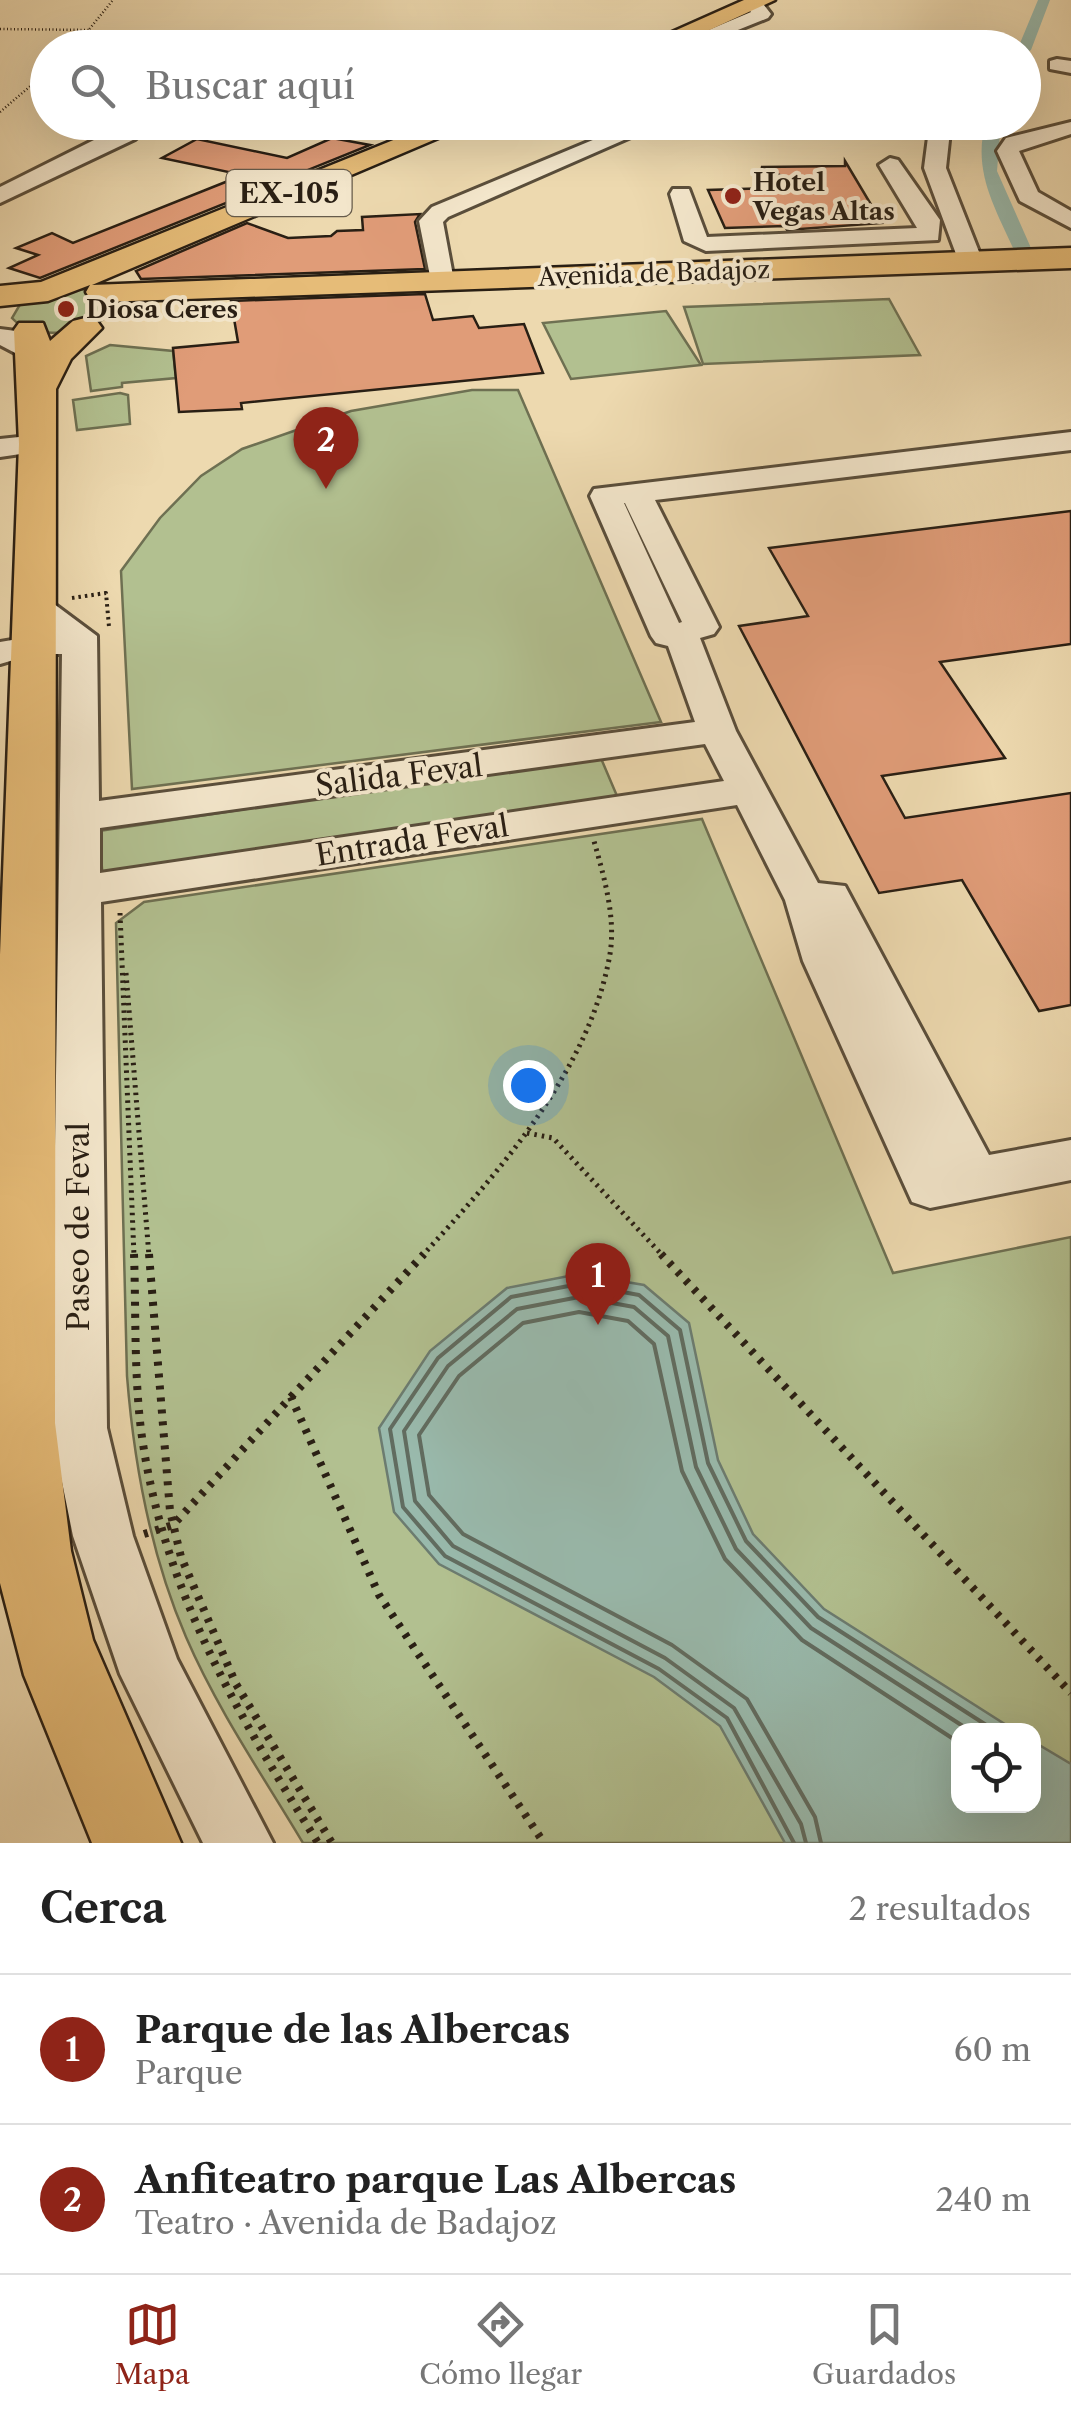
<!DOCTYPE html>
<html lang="es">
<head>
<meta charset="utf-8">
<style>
	body { margin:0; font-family:"Libre Caslon Text",serif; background:#f6f6f6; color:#222 }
	.controls { position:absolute; right:30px; bottom:30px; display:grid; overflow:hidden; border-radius:20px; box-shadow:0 10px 40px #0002 }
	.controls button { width:90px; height:90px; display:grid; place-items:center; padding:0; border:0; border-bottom:2px solid #e0e0e0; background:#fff; color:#222; font:50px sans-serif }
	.you { position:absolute; left:528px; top:1085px; width:35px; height:35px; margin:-25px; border:8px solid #fff; border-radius:50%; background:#1a73e8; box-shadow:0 0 0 15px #1a73e833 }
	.badge { display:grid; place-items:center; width:65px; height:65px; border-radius:50%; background:#8f2418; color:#fff; font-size:32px; font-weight:700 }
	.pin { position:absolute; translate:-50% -82px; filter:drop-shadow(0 2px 5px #0008) }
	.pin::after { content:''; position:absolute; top:52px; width:35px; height:30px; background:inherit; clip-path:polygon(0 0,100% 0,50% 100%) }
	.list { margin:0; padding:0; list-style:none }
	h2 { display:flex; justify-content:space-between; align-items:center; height:130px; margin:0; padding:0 40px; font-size:42px }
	h2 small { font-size:32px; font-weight:400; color:#767676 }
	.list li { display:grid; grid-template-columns:65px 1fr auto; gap:30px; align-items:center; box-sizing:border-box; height:150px; padding:0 40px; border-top:2px solid #e0e0e0 }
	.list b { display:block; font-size:38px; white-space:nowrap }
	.list p { margin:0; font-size:32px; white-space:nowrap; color:#767676 }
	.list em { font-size:32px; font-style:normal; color:#767676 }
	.icon { flex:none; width:55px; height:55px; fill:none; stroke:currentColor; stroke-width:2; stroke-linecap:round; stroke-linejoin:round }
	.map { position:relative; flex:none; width:1071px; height:1843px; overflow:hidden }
	.search { position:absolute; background:#fff; box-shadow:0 10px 40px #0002; left:30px; right:30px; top:30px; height:110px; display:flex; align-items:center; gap:25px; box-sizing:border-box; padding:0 35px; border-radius:55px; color:#767676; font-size:38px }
	.sheet { height:430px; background:#fff }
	nav { display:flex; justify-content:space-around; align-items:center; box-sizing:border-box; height:140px; border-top:2px solid #e0e0e0; background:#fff; font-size:28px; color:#767676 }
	nav a { display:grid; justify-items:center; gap:5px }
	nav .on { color:#8f2418 }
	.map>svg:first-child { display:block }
	.green { fill:#b2c090; stroke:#6e7052; stroke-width:2.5; fill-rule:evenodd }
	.water { fill:#99baad; stroke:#6c7c70; stroke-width:2.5 }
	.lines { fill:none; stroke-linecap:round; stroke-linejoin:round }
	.shore { stroke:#616c60; stroke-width:4 }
	.canal { fill:#99baad; fill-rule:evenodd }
	.building { fill:#e09c78; stroke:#291f14; stroke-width:2.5 }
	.minor-casing { stroke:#5a4e3b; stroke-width:6 }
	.major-casing { stroke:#291f14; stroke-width:5 }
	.path-far3 { stroke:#291f14; stroke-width:2.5; stroke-dasharray:1 2.5; stroke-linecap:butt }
	.path-far2 { stroke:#291f14; stroke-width:4; stroke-dasharray:2.5 4; stroke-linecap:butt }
	.path-far1 { stroke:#291f14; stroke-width:5; stroke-dasharray:2.5 5; stroke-linecap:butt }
	.path { stroke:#291f14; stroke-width:8; stroke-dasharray:4 8; stroke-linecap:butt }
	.minor { fill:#f3e6cb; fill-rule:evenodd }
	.major { fill:#e6bc78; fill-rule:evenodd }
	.poi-dot { fill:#8f2418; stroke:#f3e6cb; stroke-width:4 }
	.labels { text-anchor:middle; stroke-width:8; stroke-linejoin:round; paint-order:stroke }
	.far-poi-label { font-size:25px; font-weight:bold; fill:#291f14; stroke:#f3e6cb; text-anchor:start }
	.far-street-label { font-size:25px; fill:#291f14; stroke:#f3e6cb }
	.shield { fill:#f3e6cb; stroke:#665b4b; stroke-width:2.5 }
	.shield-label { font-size:28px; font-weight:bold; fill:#291f14 }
	.street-label { font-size:30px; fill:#291f14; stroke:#f3e6cb }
</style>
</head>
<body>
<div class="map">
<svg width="1071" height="1843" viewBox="0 0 1071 1843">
	<rect width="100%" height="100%" fill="#edd9af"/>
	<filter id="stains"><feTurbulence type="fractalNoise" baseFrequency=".002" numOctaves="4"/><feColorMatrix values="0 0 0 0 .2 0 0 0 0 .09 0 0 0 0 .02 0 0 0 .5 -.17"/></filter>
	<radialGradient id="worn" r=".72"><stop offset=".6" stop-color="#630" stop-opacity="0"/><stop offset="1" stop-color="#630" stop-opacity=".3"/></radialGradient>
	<g class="green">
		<path d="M79 288 114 301 112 313C89 333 34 343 12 318L22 301Z"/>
		<path d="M889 299 920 355 703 364 684 307Z"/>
		<path d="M666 311 701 365 571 379 543 323Z"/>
		<path d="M110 345 173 351 176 378 122 383V387L91 391 86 356Z"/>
		<path d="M472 390H518L661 722 132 789 121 571 160 518 201 476 242 449 351 411Z"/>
		<path d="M120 393 128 395 130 424 77 430 73 400Z"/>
		<path d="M600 756 620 803 103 881 99 831Z"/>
		<path d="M702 819 893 1273 1071 1237V1843H303C263 1776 217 1709 186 1637 151 1556 134 1464 127 1376L116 923 144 902ZM958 1730H1034V1806H958Z"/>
	</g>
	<path class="water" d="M579 1274 644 1285 689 1323 718 1460 753 1534 824 1609 1014 1730H958V1806H1034V1742L1071 1764V1843H785L720 1726 654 1677 439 1564 394 1512 379 1428 430 1351 507 1288Z"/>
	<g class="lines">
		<g class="shore">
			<path d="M794 1843 727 1718 659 1669 445 1556 403 1507 390 1429 438 1358 511 1297 579 1284 639 1295 680 1330 708 1463 746 1541 818 1617 994 1730"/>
			<path d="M806 1843 801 1824 734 1708 665 1658 453 1546 415 1501 404 1431 448 1366 517 1309 579 1297 634 1307 668 1336 696 1467 736 1549 811 1628 969 1730"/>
			<path d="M821 1843 815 1817 747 1699 672 1645 463 1534 429 1495 419 1435 459 1376 523 1323 579 1312 628 1321 654 1344 682 1471 725 1559 802 1640 958 1742"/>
		</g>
		<g class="canal">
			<path d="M1038 0H1050L1031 50 1024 54V48H1018Z"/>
			<path d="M986 122H1001L997 171 1031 248 1028 252 1013 248C994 206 972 169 986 122Z"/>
		</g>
	</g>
	<g class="building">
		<path d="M332 138 370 145 40 278 9 268 38 255 16 248 52 233 73 243 243 175 162 158 197 139 287 158Z"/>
		<path d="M845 161 882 223 787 230 785 226 725 228 708 190 807 187 761 167 845 166Z"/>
		<path d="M420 214 415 222 425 269 141 279 136 271 247 223 288 238 331 236 337 231 363 230 362 217Z"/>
		<path d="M425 294 433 320 473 316 479 328 524 324 543 373 241 403 242 409 179 412 173 348 238 342 231 301Z"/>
		<path d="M1071 511V644L940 662 1005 758 882 776 905 818 1071 793V1005L1039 1011 962 880 879 893 739 626 808 616 769 548Z"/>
	</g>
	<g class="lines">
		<g class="minor-casing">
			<g id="minor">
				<path d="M748 0H760L771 14 768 18 693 48H666L751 12 745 4Z"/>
				<path d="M1057 59 1071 61V73L1050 69V61Z"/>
				<path d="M130 122H154L135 139 0 203V187Z"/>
				<path d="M636 122H665L448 217 443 222 454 281 450 286H432L419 221 432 207Z"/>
				<path d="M930 122H951L946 168 983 262 980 267 971 269 959 262 924 168Z"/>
				<path d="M1071 122V134L1019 151 1038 192 1071 211V228L1020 201 997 151 1006 138Z"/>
				<path d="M890 158 898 160 940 220 938 240 706 251 684 241 670 194 673 189H689L707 237 917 228 879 165Z"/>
				<path d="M0 329 24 332 45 350 41 356H21L0 345Z"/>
				<path d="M1071 432V450L655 500 719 627 714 634 700 638 736 731 818 883 845 886 989 1155 1071 1140V1180L930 1208 912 1202 803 961 785 900 737 805 101 902 107 1428 133 1536 177 1659 273 1843H203L120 1674 73 1536 51 1428 62 654H34L0 664V642L54 633 17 605 22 598H46L97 636 99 801 695 722 668 646 656 643 651 636 590 496 594 489ZM624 503H625L682 622 679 623ZM705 744 724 781 100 873V828Z"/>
				<path d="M38 435 53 444 48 450 0 457V439Z"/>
			</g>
		</g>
		<g class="major-casing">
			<g id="major">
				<path d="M744 0H775L670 48H636Z"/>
				<path d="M438 122H476L92 285 1071 248V268L102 302 90 299 86 292 90 285 48 301 0 306V286L41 282Z"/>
				<path d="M85 318 97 321 102 328 71 359 56 389 55 1423 71 1551 93 1640 181 1843H92L24 1675 0 1583V955L19 444 14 330 19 323H43L50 341 73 321Z"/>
			</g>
		</g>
		<g class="path-far3">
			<path d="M0 29 90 30"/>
			<path d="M74 48 113 0"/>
			<path d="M0 112 48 71"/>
		</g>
		<path class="path-far2" d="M72 598 106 593 109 627"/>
		<g class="path-far1">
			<path d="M120 913 134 1256"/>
			<path d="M126 973 149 1256"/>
			<path d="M527 1133 553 1138 663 1256"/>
			<path d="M422 1256C499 1172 590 1070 610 954 616 917 604 877 594 841"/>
		</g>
		<g class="path">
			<path d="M134 1254C136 1312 134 1373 141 1430 162 1588 236 1711 318 1843"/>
			<path d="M149 1254 170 1511 181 1557 236 1684 332 1843"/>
			<path d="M661 1254 1071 1693"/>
			<path d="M291 1397 424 1254"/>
			<path d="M144 1534 173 1525 291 1397 379 1595 544 1843"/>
		</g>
		<use href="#minor" class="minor"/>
		<use href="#major" class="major"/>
	</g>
	<g class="poi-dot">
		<circle cx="733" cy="196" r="10"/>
		<circle cx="66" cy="309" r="10"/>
	</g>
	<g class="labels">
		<g class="far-poi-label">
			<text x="753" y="191">Hotel<tspan x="753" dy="29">Vegas Altas</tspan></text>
			<text x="86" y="318">Diosa Ceres</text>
		</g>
		<g class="far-street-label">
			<text transform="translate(654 273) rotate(-2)" y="9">Avenida de Badajoz</text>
		</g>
		<rect class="shield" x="226.5" y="170" width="125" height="46" rx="8"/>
		<g class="shield-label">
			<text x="289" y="203">EX-105</text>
		</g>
		<g class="street-label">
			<text transform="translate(399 776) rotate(-7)" y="10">Salida Feval</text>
			<text transform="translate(412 841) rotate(-9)" y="10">Entrada Feval</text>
			<text transform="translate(79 1227) rotate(-90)" y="10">Paseo de Feval</text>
		</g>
	</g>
	<rect width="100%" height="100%" filter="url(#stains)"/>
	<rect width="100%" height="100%" fill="url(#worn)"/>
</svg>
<div class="controls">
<button><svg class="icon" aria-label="locate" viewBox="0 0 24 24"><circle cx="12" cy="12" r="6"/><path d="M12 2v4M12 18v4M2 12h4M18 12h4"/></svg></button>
</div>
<div class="you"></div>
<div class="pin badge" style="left:598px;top:1325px">1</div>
<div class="pin badge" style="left:326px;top:489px">2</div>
<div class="search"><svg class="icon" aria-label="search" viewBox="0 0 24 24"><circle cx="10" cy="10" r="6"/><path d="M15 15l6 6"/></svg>Buscar aquí</div>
</div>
<section class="sheet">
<h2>Cerca<small>2 resultados</small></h2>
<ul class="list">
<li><span class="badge">1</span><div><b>Parque de las Albercas</b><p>Parque</p></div><em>60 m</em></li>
<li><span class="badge">2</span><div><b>Anfiteatro parque Las Albercas</b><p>Teatro · Avenida de Badajoz</p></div><em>240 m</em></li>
</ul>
</section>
<nav>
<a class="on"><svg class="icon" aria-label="map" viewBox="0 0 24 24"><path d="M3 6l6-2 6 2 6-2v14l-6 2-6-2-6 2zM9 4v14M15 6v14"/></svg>Mapa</a>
<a><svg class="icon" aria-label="directions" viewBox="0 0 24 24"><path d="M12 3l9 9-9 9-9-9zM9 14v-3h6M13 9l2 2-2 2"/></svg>Cómo llegar</a>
<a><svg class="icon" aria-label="saved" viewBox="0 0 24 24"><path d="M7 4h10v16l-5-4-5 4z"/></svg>Guardados</a>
</nav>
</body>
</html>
